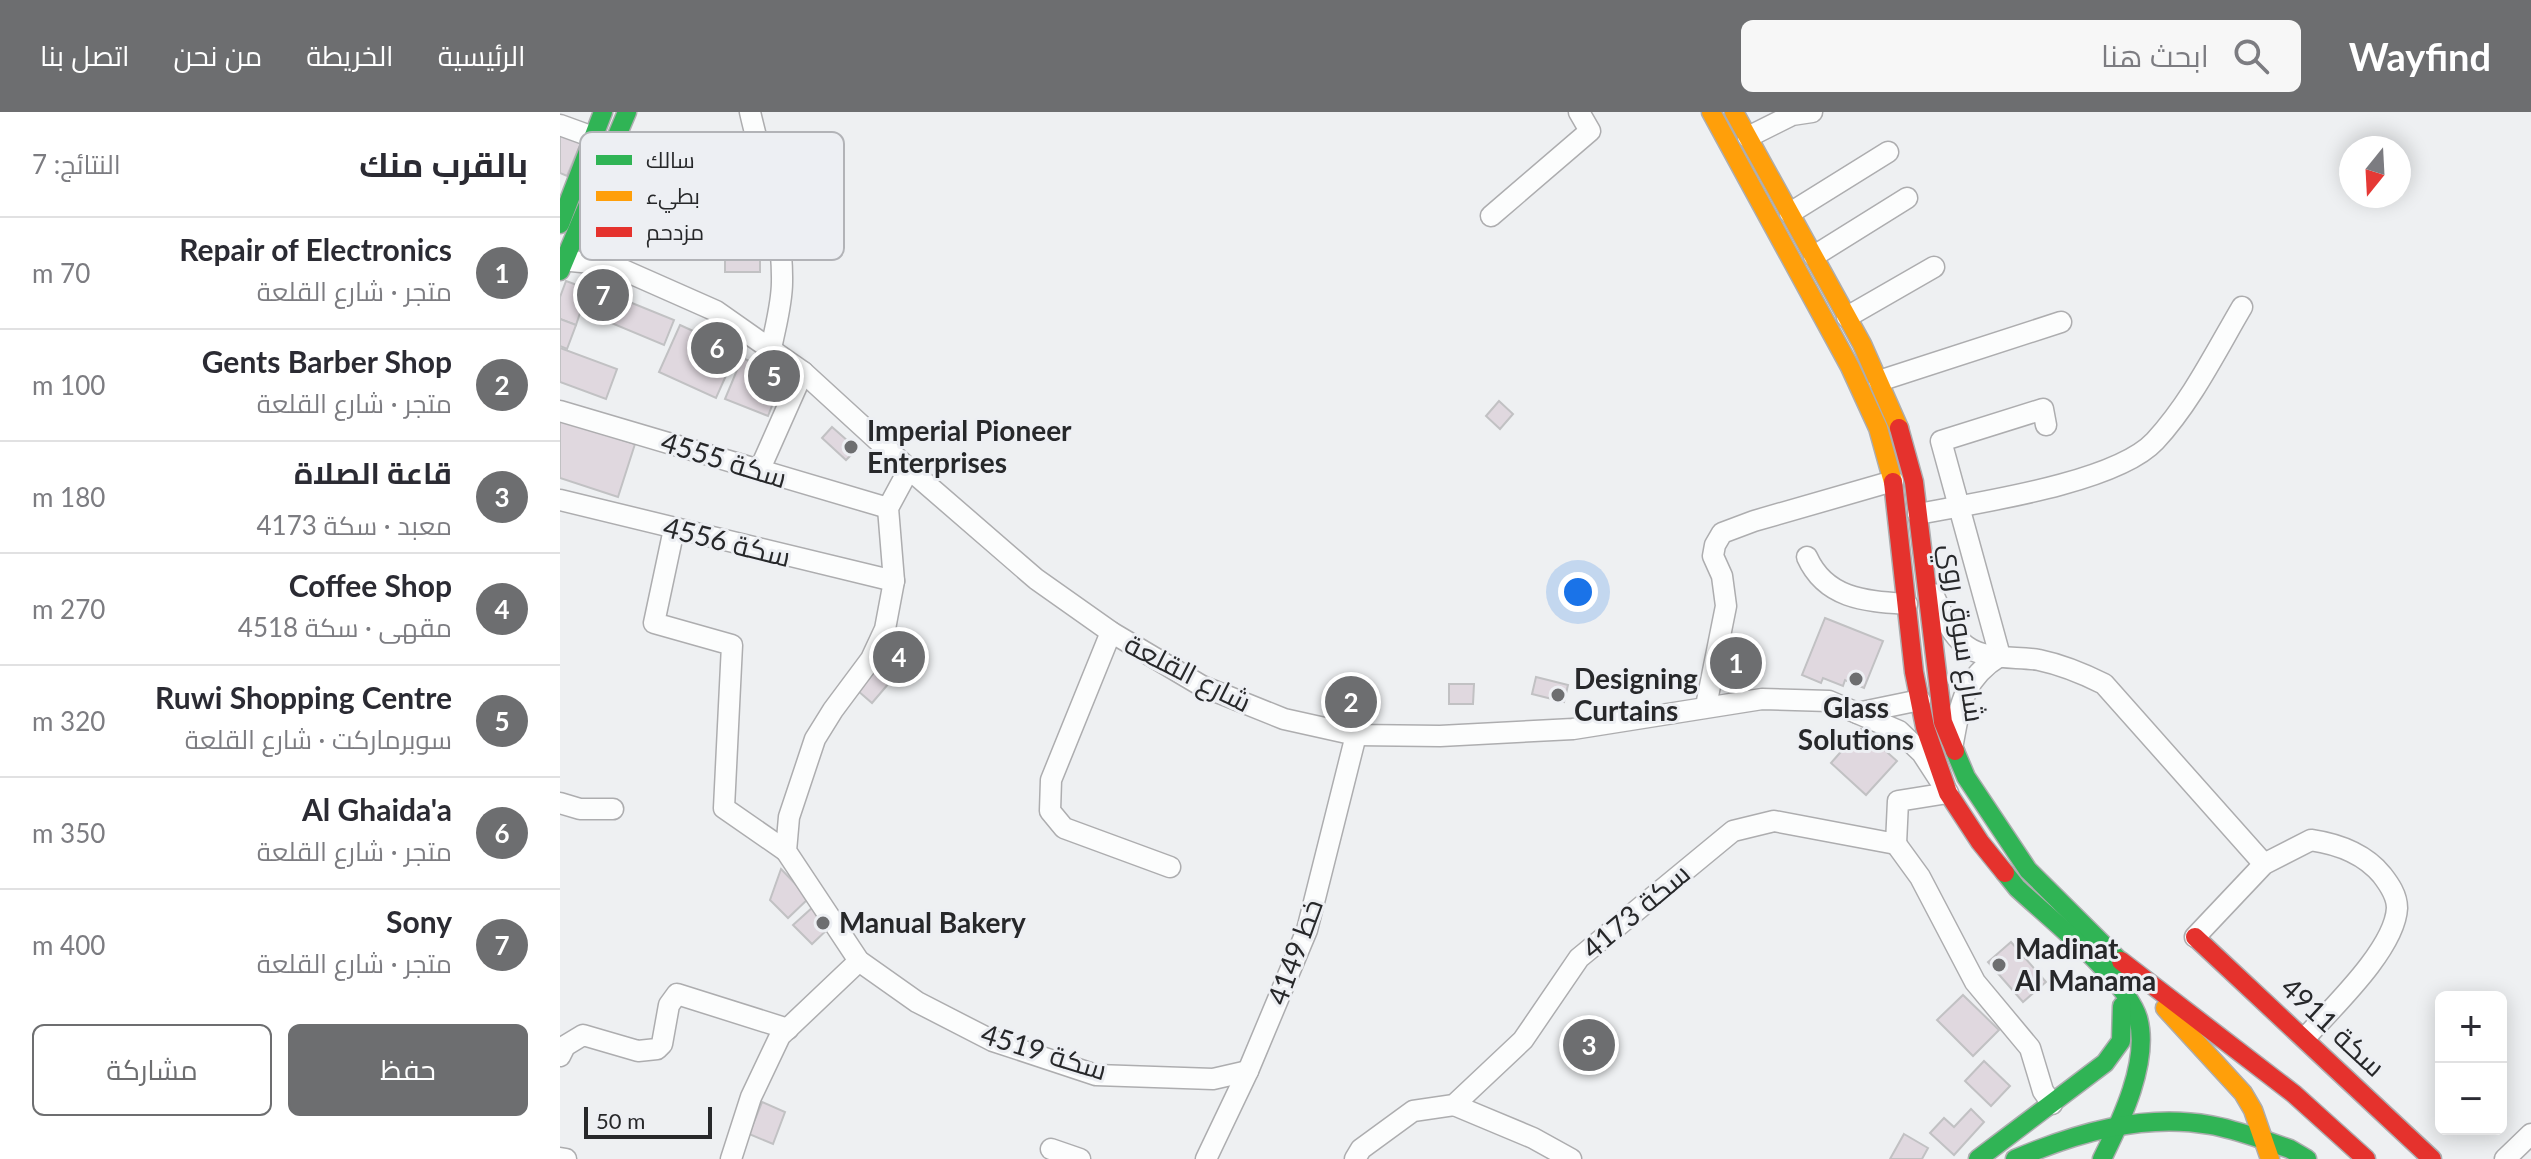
<!DOCTYPE html>
<html lang="ar">
<head>
<meta charset="utf-8">
<style>
	body { margin:0; font-family:Lato,Cairo,sans-serif; background:#f7f7f7; color:#2b2b33; direction:rtl }
	.controls { position:absolute; right:24px; bottom:24px; display:grid; overflow:hidden; border-radius:12px; box-shadow:0 4px 20px #0003 }
	.controls button { width:72px; height:72px; display:grid; place-items:center; padding:0; border:0; border-bottom:2px solid #e1e1e2; background:#fff; color:#2b2b33; font:40px sans-serif }
	.compass { position:absolute; left:1779px; top:24px; width:72px; height:72px; border-radius:50%; background:#fff; box-shadow:0 4px 20px #0003; rotate:198deg }
	.scale { position:absolute; left:24px; bottom:20px; width:128px; box-sizing:border-box; padding-left:8px; border:4px solid #27282a; border-top:0; font-size:22px; line-height:28px; white-space:nowrap; color:#27282a; -webkit-text-stroke:6px #edeff3; paint-order:stroke }
	.you { position:absolute; left:1018px; top:480px; width:28px; height:28px; margin:-20px; border:6px solid #fff; border-radius:50%; background:#1a73e8; box-shadow:0 0 0 12px #1a73e833 }
	.badge { display:grid; place-items:center; width:52px; height:52px; border-radius:50%; background:#6d6e70; color:#fff; font-size:26px; font-weight:700 }
	.pin { position:absolute; translate:-50% -50%; border:4px solid #fff; box-shadow:0 2px 8px #0006 }
	.list { margin:0; padding:0; list-style:none }
	h2 { display:flex; justify-content:space-between; align-items:center; height:104px; margin:0; padding:0 32px; font-size:34px }
	h2 small { font-size:26px; font-weight:400; color:#7c7c81 }
	.list li { display:grid; grid-template-columns:52px 1fr auto; gap:24px; align-items:center; box-sizing:border-box; height:112px; padding:0 32px; border-top:2px solid #e1e1e2 }
	.list b { display:block; font-size:30px; white-space:nowrap }
	.list p { margin:0; font-size:26px; white-space:nowrap; color:#7c7c81 }
	.list em { font-size:26px; font-style:normal; color:#7c7c81 }
	.actions { display:flex; gap:16px; padding:24px 32px }
	.actions a { flex:1; padding:18px 0; border:2px solid #6d6e70; border-radius:12px; text-align:center; font-size:28px; color:#6d6e70 }
	.actions .main { background:#6d6e70; color:#fff }
	.icon { flex:none; width:44px; height:44px; fill:none; stroke:currentColor; stroke-width:2; stroke-linecap:round; stroke-linejoin:round }
	.map { position:relative; flex:none; width:1971px; height:1047px; overflow:hidden; direction:ltr }
	header { display:flex; align-items:center; gap:48px; box-sizing:border-box; height:112px; padding:0 40px; background:#6d6e70; color:#fff }
	header strong { font-size:38px }
	nav { display:flex; gap:44px; margin-inline-start:auto; font-size:28px }
	.search { width:560px; height:72px; background:#f7f7f7; display:flex; align-items:center; gap:20px; box-sizing:border-box; padding:0 28px; border-radius:12px; color:#7c7c81; font-size:30px }
	main { display:flex }
	aside { flex:1; background:#fff }
	.map>svg:first-child { display:block }
	.building { fill:#e0d8df; stroke:#c1c1c3; stroke-width:2 }
	.lines { fill:none; stroke-linecap:round; stroke-linejoin:round }
	.street-casing { stroke:#adadaf; stroke-width:23 }
	.fast-casing { stroke:#adadaf; stroke-width:21 }
	.slow-casing { stroke:#adadaf; stroke-width:21 }
	.jam-casing { stroke:#adadaf; stroke-width:21 }
	.street { stroke:#fcfdfd; stroke-width:20 }
	.fast { stroke:#30b455; stroke-width:18 }
	.slow { stroke:#ff9f0a; stroke-width:18 }
	.jam { stroke:#e5322d; stroke-width:18 }
	.poi-dot { fill:#6d6e70; stroke:#edeff3; stroke-width:3 }
	.labels { text-anchor:middle; stroke-width:6; stroke-linejoin:round; paint-order:stroke }
	.poi-label { font-size:28px; font-weight:bold; fill:#27282a; stroke:#edeff3; text-anchor:start }
	.street-label { font-size:28px; fill:#27282a; stroke:#edeff3 }
	.key { fill:#edeff3; stroke:#b2b3b7; stroke-width:2 }
	.key-label { font-size:22px; fill:#27282a }
</style>
</head>
<body>
<header>
<strong>Wayfind</strong>
<div class="search"><svg class="icon" aria-label="search" viewBox="0 0 24 24"><circle cx="10" cy="10" r="6"/><path d="M15 15l6 6"/></svg>ابحث هنا</div>
<nav><a>الرئيسية</a><a>الخريطة</a><a>من نحن</a><a>اتصل بنا</a></nav>
</header>
<main>
<div class="map">
<svg width="1971" height="1047" viewBox="0 0 1971 1047">
	<rect width="100%" height="100%" fill="#eef0f2"/>
	<g class="building">
		<path d="M0 22 21 31 7 64 0 61Z"/>
		<rect x="165" y="117" width="35" height="43"/>
		<path d="M6 169 28 177 16 213 0 207V185Z"/>
		<path d="M35 176 114 208 104 233 25 200Z"/>
		<path d="M0 207 16 213 7 237 0 234Z"/>
		<path d="M120 213 177 239 156 286 99 260Z"/>
		<path d="M0 236 57 257 46 287 0 270Z"/>
		<path d="M182 246 224 263 208 304 165 287Z"/>
		<path d="M939 289 953 302 940 317 926 304Z"/>
		<path d="M0 308 75 332 58 385 0 366Z"/>
		<path d="M272 315 297 337 286 348 262 326Z"/>
		<path d="M1265 506 1323 529 1304 576 1285 568 1283 574 1263 566 1261 571 1242 563Z"/>
		<path d="M1172 539 1185 542 1180 564 1167 560Z"/>
		<path d="M339 540 357 556 344 571 335 564 312 591 298 579 330 541Z"/>
		<path d="M778 565 805 569 800 596 774 593Z"/>
		<path d="M976 565 1008 573 1004 590 972 582Z"/>
		<path d="M889 572H914L913 592H889Z"/>
		<path d="M1301 617 1337 649 1306 683 1271 651Z"/>
		<path d="M221 757 249 786 228 806 210 788Z"/>
		<path d="M253 795 271 814 252 832 233 813Z"/>
		<path d="M1451 830 1486 870 1463 890 1428 850Z"/>
		<path d="M1403 883 1439 918 1413 944 1377 908Z"/>
		<path d="M1424 949 1450 974 1431 994 1405 969Z"/>
		<path d="M202 990 225 1000 213 1032 189 1022Z"/>
		<path d="M1411 997 1424 1010 1394 1043 1370 1021 1384 1006 1394 1015Z"/>
		<path d="M1344 1022 1368 1036 1362 1047H1330Z"/>
	</g>
	<g class="lines">
		<g class="street-casing">
			<g id="street">
				<path d="M190 0C203 57 223 111 222 170 222 192 215 216 211 237"/>
				<path d="M0 13 33 25"/>
				<path d="M1188 25 1232 3 1252 0"/>
				<path d="M84 86 135 104 158 108 216 107"/>
				<path d="M1230 101 1328 40"/>
				<path d="M26 102C29 128 32 135 52 153"/>
				<path d="M931 104 1030 19 1019 0"/>
				<path d="M1254 144 1347 86"/>
				<path d="M0 148 52 153 156 199 243 260 349 357 476 467 551 520 642 574 724 607 796 623 880 624 1013 617 1202 587 1269 589 1339 619 1362 641 1388 681 1338 689 1336 732 1214 709 1173 719 1019 846 963 928 894 993 853 999 801 1037 795 1047"/>
				<path d="M1287 205 1374 155"/>
				<path d="M1319 269 1501 210"/>
				<path d="M0 299 328 396"/>
				<path d="M349 357 328 396 334 469 325 517 311 547 273 598 255 627 229 705 226 739 299 849 357 890 433 929 536 963 653 967 688 959"/>
				<path d="M199 359 243 260"/>
				<path d="M0 388 334 469"/>
				<path d="M1358 402C1416 391 1556 371 1595 329 1631 290 1655 241 1682 195"/>
				<path d="M114 417 94 511 172 533 164 696 226 739"/>
				<path d="M1247 445C1266 487 1305 489 1347 492"/>
				<path d="M1373 482C1381 499 1390 522 1406 534 1426 549 1457 544 1479 548 1503 553 1522 561 1544 572L1704 752"/>
				<path d="M551 520 491 668 490 699 504 716 610 755"/>
				<path d="M1440 544 1381 329 1483 297 1486 313"/>
				<path d="M1146 594 1166 494 1162 464 1153 444 1155 433 1162 421 1194 409 1333 369"/>
				<path d="M1297 601 1360 588"/>
				<path d="M1393 631C1400 592 1404 566 1440 544"/>
				<path d="M0 691 20 697H53"/>
				<path d="M1336 732 1360 765 1415 870 1470 936 1483 979 1492 992"/>
				<path d="M1635 825 1704 752 1751 728C1778 732 1804 741 1822 763 1829 772 1837 783 1837 796 1835 837 1772 896 1745 926"/>
				<path d="M0 944 5 934 23 923 78 939 97 937 102 932 109 893 117 882 228 917"/>
				<path d="M894 993 973 1026 1011 1047"/>
				<path d="M491 1037 520 1047"/>
				<path d="M0 1046 6 1047"/>
				<path d="M171 1047 191 985 220 924 299 849"/>
				<path d="M646 1047 688 959 747 818 796 623"/>
				<path d="M1945 1047 1971 1022"/>
			</g>
		</g>
		<g class="fast-casing">
			<g id="fast">
				<path d="M0 112 43 0"/>
				<path d="M0 159 67 0"/>
				<path d="M1395 639 1406 665 1468 758 1577 866"/>
				<path d="M1445 761 1457 776C1488 805 1567 868 1578 906 1590 949 1561 1009 1542 1047"/>
				<path d="M1704 1028 1730 1037 1747 1047"/>
				<path d="M1418 1047 1545 951 1561 929 1562 894"/>
				<path d="M1455 1047C1516 1021 1583 1001 1650 1013 1668 1016 1686 1022 1704 1028"/>
			</g>
		</g>
		<g class="slow-casing">
			<g id="slow">
				<path d="M1151 0 1290 255 1318 316 1333 370"/>
				<path d="M1174 0 1302 232 1339 316"/>
				<path d="M1605 896 1683 981 1693 998 1710 1047"/>
			</g>
		</g>
		<g class="jam-casing">
			<g id="jam">
				<path d="M1339 316 1354 370 1383 610 1395 639"/>
				<path d="M1333 370 1354 560 1365 615 1388 681 1420 730 1445 761"/>
				<path d="M1635 825 1872 1047"/>
				<path d="M1561 849 1734 982 1806 1047"/>
			</g>
		</g>
		<use href="#street" class="street"/>
		<use href="#fast" class="fast"/>
		<use href="#slow" class="slow"/>
		<use href="#jam" class="jam"/>
	</g>
	<g class="poi-dot">
		<circle cx="291" cy="335" r="8"/>
		<circle cx="1296" cy="567" r="8"/>
		<circle cx="998" cy="583" r="8"/>
		<circle cx="263" cy="811" r="8"/>
		<circle cx="1439" cy="853" r="8"/>
	</g>
	<g class="labels">
		<g class="poi-label">
			<text x="307" y="329">Imperial Pioneer<tspan x="307" dy="32">Enterprises</tspan></text>
			<text x="1014" y="577">Designing<tspan x="1014" dy="32">Curtains</tspan></text>
			<text x="1296" y="606" text-anchor="middle">Glass<tspan x="1296" dy="32">Solutions</tspan></text>
			<text x="279" y="821">Manual Bakery</text>
			<text x="1455" y="847">Madinat<tspan x="1455" dy="32">Al Manama</tspan></text>
		</g>
		<g class="street-label">
			<text transform="translate(164 348) rotate(17)" y="10">سكة 4555</text>
			<text transform="translate(167 430) rotate(14)" y="10">سكة 4556</text>
			<text transform="translate(1403 521) rotate(82)" y="10">شارع سوق روي</text>
			<text transform="translate(628 561) rotate(27)" y="10">شارع القلعة</text>
			<text transform="translate(1076 799) rotate(-40)" y="10">سكة 4173</text>
			<text transform="translate(735 840) rotate(-70)" y="10">4149 خط</text>
			<text transform="translate(1773 915) rotate(43)" y="10">سكة 4911</text>
			<text transform="translate(484 940) rotate(17)" y="10">سكة 4519</text>
		</g>
	</g>
	<rect x="20" y="20" width="264" height="128" rx="12" class="key"/>
	<rect x="36" y="43" width="36" height="10" fill="#30b455"/>
	<rect x="36" y="79" width="36" height="10" fill="#ff9f0a"/>
	<rect x="36" y="115" width="36" height="10" fill="#e5322d"/>
	<g class="key-label">
		<text x="86" y="56">سالك</text>
		<text x="86" y="92">بطيء</text>
		<text x="86" y="128">مزدحم</text>
	</g>
</svg>
<div class="controls">
<button>+</button>
<button>−</button>
</div>
<svg class="compass" viewBox="-18 -18 36 36"><path d="M0-13l5 13h-10z" fill="#e53935"/><path d="M0 13l5-13h-10z" fill="#7c7c81"/></svg>
<div class="scale">50 m</div>
<div class="you"></div>
<div class="pin badge" style="left:1176px;top:551px">1</div>
<div class="pin badge" style="left:791px;top:590px">2</div>
<div class="pin badge" style="left:1029px;top:933px">3</div>
<div class="pin badge" style="left:339px;top:545px">4</div>
<div class="pin badge" style="left:214px;top:264px">5</div>
<div class="pin badge" style="left:157px;top:236px">6</div>
<div class="pin badge" style="left:43px;top:183px">7</div>
</div>
<aside>
<h2>بالقرب منك<small>النتائج: 7</small></h2>
<ul class="list">
<li><span class="badge">1</span><div><b>Repair of Electronics</b><p>متجر · شارع القلعة</p></div><em>70 m</em></li>
<li><span class="badge">2</span><div><b>Gents Barber Shop</b><p>متجر · شارع القلعة</p></div><em>100 m</em></li>
<li><span class="badge">3</span><div><b>قاعة الصلاة</b><p>معبد · سكة 4173</p></div><em>180 m</em></li>
<li><span class="badge">4</span><div><b>Coffee Shop</b><p>مقهى · سكة 4518</p></div><em>270 m</em></li>
<li><span class="badge">5</span><div><b>Ruwi Shopping Centre</b><p>سوبرماركت · شارع القلعة</p></div><em>320 m</em></li>
<li><span class="badge">6</span><div><b>Al Ghaida'a</b><p>متجر · شارع القلعة</p></div><em>350 m</em></li>
<li><span class="badge">7</span><div><b>Sony</b><p>متجر · شارع القلعة</p></div><em>400 m</em></li>
</ul>
<div class="actions"><a class="main">حفظ</a><a>مشاركة</a></div>
</aside>
</main>
</body>
</html>
